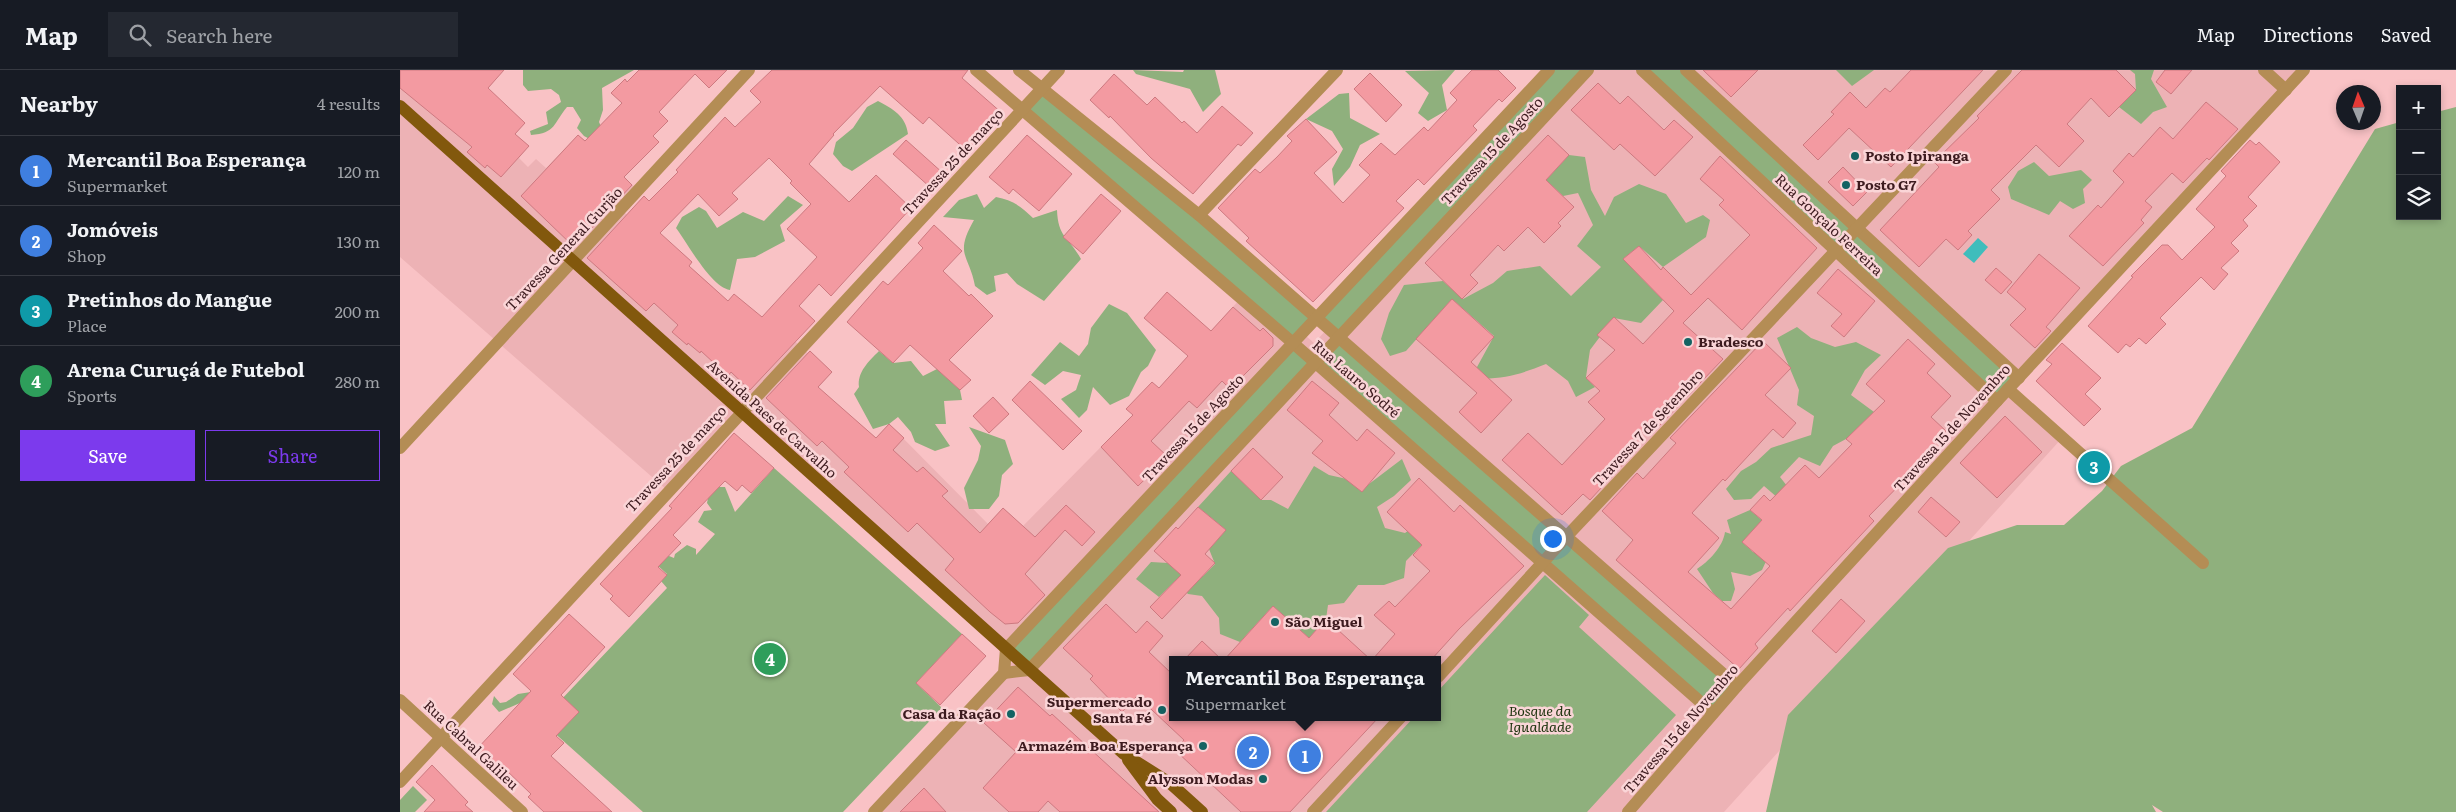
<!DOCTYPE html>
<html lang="en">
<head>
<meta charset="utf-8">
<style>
	body { margin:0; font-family:Literata,serif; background:#242831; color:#f1f3f6 }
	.controls { position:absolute; right:15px; top:15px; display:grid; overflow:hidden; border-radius:0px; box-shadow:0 2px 8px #0003 }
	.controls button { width:45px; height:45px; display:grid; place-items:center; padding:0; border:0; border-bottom:1px solid #363941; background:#171b24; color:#f1f3f6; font:25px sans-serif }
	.compass { position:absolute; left:1936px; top:15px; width:45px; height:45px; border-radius:50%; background:#171b24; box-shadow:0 2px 8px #0003; rotate:358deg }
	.you { position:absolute; left:1152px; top:468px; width:18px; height:18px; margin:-12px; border:4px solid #fff; border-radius:50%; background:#1a73e8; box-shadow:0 0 0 8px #1a73e833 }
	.badge { display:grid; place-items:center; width:32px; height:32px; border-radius:50%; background:#7c3aed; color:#fff; font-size:16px; font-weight:700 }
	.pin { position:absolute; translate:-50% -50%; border:2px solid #fff; box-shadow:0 1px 5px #0006 }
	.popup { position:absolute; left:769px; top:586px; width:272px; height:65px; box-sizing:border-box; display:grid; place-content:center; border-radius:0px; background:#171b24; filter:drop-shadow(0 1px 4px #0005); font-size:16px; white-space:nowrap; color:#9ea1a6 }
	.popup b { font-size:19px; color:#f1f3f6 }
	.popup::after { content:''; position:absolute; left:50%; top:100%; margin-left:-10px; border:10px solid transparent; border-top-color:#171b24 }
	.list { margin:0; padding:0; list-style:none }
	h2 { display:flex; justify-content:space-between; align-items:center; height:65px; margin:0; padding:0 20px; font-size:21px }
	h2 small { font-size:16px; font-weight:400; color:#9ea1a6 }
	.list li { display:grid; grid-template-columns:32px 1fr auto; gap:15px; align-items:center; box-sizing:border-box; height:70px; padding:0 20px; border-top:1px solid #363941 }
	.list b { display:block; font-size:19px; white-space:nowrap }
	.list p { margin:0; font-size:16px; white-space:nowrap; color:#9ea1a6 }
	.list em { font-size:16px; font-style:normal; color:#9ea1a6 }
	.actions { display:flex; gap:10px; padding:15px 20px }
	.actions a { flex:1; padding:11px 0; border:1px solid #7c3aed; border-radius:0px; text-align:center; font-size:18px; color:#7c3aed }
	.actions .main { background:#7c3aed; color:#fff }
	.icon { flex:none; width:28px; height:28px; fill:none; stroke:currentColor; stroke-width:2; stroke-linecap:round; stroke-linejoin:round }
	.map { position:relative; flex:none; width:2056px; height:742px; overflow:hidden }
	header { display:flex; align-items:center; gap:30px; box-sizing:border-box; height:70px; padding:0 25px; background:#171b24; border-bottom:1px solid #363941 }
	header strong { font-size:24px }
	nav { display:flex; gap:28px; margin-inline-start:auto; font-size:18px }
	.search { width:350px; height:45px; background:#242831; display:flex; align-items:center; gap:12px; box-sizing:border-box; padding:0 18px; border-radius:0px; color:#9ea1a6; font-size:19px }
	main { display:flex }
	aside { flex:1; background:#171b24 }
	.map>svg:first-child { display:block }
	.built { fill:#edb2b5; fill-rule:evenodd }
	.green { fill:#8fb07d; fill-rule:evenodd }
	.water { fill:#3fbdbc }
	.building { fill:#f39aa1; stroke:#cd7980; fill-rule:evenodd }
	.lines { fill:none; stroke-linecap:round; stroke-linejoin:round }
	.pedestrian { stroke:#b48d55; stroke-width:12 }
	.minor { stroke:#b48d55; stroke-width:12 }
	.tertiary { stroke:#b48d55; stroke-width:12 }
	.primary { stroke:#82580d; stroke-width:12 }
	.poi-dot { fill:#146363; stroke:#fad5d7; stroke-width:2 }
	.labels { text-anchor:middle; stroke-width:5; stroke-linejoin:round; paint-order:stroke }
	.street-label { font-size:14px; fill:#3d1b1f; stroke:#fad5d7 }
	.poi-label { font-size:14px; font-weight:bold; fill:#3d1b1f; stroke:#fad5d7; text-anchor:start }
	.park-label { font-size:14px; font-style:italic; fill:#1d330e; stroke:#fad5d7 }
</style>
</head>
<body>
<header>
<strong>Map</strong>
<div class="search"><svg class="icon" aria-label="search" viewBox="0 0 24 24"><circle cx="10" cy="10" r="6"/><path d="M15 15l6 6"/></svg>Search here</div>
<nav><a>Map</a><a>Directions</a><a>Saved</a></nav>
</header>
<main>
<aside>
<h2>Nearby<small>4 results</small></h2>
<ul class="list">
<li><span class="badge" style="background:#3f7fe0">1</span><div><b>Mercantil Boa Esperança</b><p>Supermarket</p></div><em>120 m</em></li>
<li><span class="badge" style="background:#3f7fe0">2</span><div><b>Jomóveis</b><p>Shop</p></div><em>130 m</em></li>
<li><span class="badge" style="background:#0f9aa8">3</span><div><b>Pretinhos do Mangue</b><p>Place</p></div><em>200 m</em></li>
<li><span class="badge" style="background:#2e9e5b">4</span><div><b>Arena Curuçá de Futebol</b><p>Sports</p></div><em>280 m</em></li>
</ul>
<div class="actions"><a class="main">Save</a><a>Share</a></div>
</aside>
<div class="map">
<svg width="2056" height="742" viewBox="0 0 2056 742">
	<rect width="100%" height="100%" fill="#f9c2c5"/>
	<path class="built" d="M0 0H95L100 4 88 19 98 28 89 39 107 37 125 53 115 64 129 76 119 88 128 97 136 89 146 98 178 65 238 120 221 140 229 146 269 191 279 180 292 192 289 196 313 217 306 224 358 248 360 245 374 258 377 255 410 285 412 283 432 302 418 318 476 368 489 354 588 454 603 438 623 456 759 318 851 217 914 273 1172 0H1903L1608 319 1662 368 1324 742H472L616 588 341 341 267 420 0 187ZM772 590H1038V647H772Z"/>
	<g class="green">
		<path d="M123 0H234L202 18 203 40 199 52 204 63 199 74 184 66 177 58 181 50 173 37H167C153 54 156 63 131 65L130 61 148 54 146 42 161 32 159 25 151 19 128 21 123 15Z"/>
		<path d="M733 0 783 2 784 0H815L821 24 803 42 790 19 736 4Z"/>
		<path d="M1055 0 1042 15 1047 40 1028 51 1018 43 1029 23 1005 1Z"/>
		<path d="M1149 0H1188L938 268 1337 616 1313 643 915 294 629 600 607 579 893 273 622 39 641 19 916 247ZM916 248 938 268 915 294 894 273Z"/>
		<path d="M1242 0H1286L1619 308 1597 331Z"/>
		<path d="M1436 0H1474L1452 16Z"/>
		<path d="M1730 0H1754L1751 9 1767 37 1753 42 1741 54 1719 37 1736 20 1735 4Z"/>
		<path d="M949 23 950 48 980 64 960 75 950 97 934 116 932 99 943 79 932 61 906 49 939 24Z"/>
		<path d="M478 31C493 39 506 46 508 64L452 101 443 96 433 84 436 72 453 58 467 37Z"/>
		<path d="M2056 37V742H1763L1752 735 1756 742H1366L1388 645 1548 478 1617 455H1664L1702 421 1721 396 1792 358 1975 59 2000 52V146H2037V42Z"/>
		<path d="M1169 85 1185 87 1191 120 1205 146 1214 127 1239 114 1266 124 1286 153 1303 145 1310 150 1306 167 1263 197 1239 176 1223 189 1263 230 1241 253 1214 248 1190 280 1186 307 1195 317 1176 327 1168 311 1146 294C1118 305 1102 310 1071 308L1094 266 1052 229 1006 281 990 286 981 269 989 243 1004 215 1043 211 1063 229 1093 213 1107 201 1140 196 1171 226 1201 197 1177 176 1193 155 1178 123 1163 126 1146 110Z"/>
		<path d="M1634 92 1649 106 1681 100 1692 110 1683 119 1685 133 1673 139 1660 131 1649 145 1611 129 1608 117 1618 101Z"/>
		<path d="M577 124 584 138 596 127C612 130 621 136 633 148L657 140C658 168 669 167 681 189L644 231 617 214 607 203 594 206 596 221 587 225 575 216C569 184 554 185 574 150L543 147 559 130Z"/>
		<path d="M388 126 403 135 380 155 385 171 355 187 337 189 330 220C311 217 288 174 276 158L282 147 299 137 306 141 317 158 343 142 364 151Z"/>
		<path d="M709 234 727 243 756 280 748 296 741 302 729 326 710 335 693 317 687 340 679 348 661 329 676 320 681 305 663 301 645 315 631 305 660 272 679 286 688 274 691 258Z"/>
		<path d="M1397 257 1411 268 1435 277 1456 272 1481 285 1465 300 1451 325 1474 342 1446 369 1433 376 1420 396 1399 387 1380 407 1402 435 1393 441 1364 416 1351 429 1334 430 1326 419 1341 401 1356 392 1371 378 1411 365 1414 346 1397 335 1399 320 1377 268Z"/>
		<path d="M479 281 493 293 511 291 523 306 537 299 560 320 562 330 544 331 546 354H535L550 376 535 381 515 372 511 362 498 347 489 354 473 359 454 324 459 317C457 302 469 291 479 281Z"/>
		<path d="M569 357 605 370 613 394 602 405 599 426 589 439H569L564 418 578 390 581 376Z"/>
		<path d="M1002 389 1011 410 994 426 977 437 985 458 1005 463 1030 444 1040 456 1006 491 1004 508 984 515H958L944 533 928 535 926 549 909 568 873 536 840 572 820 564 819 548 802 526 788 524 775 511 759 527 736 509 751 492 768 493 778 483 803 506 815 494 809 479 826 460 798 437 831 401 861 430H871L888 439 914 396 929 405 969 414Z"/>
		<path d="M374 398 562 564 516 613 542 638 443 742H243L141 651 267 518 261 511 267 504 244 483 269 486 274 488 275 484 287 475 296 479V485L315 464 298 452 304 441 312 440 307 433 309 423 316 417H325L335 442Z"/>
		<path d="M1350 440 1380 466 1361 472 1351 463 1342 472 1353 482 1368 487 1362 500 1350 506 1331 502 1335 519 1331 531H1322L1313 523 1297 499C1308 492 1323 477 1325 462L1331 464 1327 450Z"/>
		<path d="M1145 505 1189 545 1179 557 1276 645 1187 742H926L1014 647H1038V621Z"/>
		<path d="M131 622 120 633 99 642 92 634 94 626 100 633 106 632 118 624Z"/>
		<path d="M13 716 27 730 15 742H0V730Z"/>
	</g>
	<path class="water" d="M1578 168 1588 177 1574 193 1563 184Z"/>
	<g class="building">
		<path d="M0 0H104L88 18 125 53 115 64 129 76 101 107 87 95 85 98 67 82 72 77 0 18Z"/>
		<path d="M239 0H327L309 18 295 4 259 42 268 51 253 66 259 72 224 107 232 115 174 177 121 126 178 65 185 71 222 33 211 23 225 9 227 12Z"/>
		<path d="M372 0H568L562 8 603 44 568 82 529 47 523 54 480 16 433 64 434 65 409 94 449 132 476 105 511 138 431 226 419 214 399 236 415 251 350 320 331 302 328 306 301 281 300 283 288 273 287 275 272 262 278 255 254 233 246 241 187 188 244 126 249 131 278 102 276 100 325 47 335 57 361 32 350 21ZM369 88 392 111 390 113 411 134 387 159 417 187 362 247 334 224 328 231 289 196 292 192 260 163 298 124 319 146 338 129 332 123Z"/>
		<path d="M1072 0H1098L1116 18 1102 32 1099 29 1073 56 1077 60 1024 115 1018 109 996 131 1004 138 913 232 846 171 849 168 818 138 855 99 860 103 877 87 892 71 887 66 906 49 937 82 914 103 943 133 970 105 959 95 981 73 995 85 1024 57 1028 61 1057 30 1050 23Z"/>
		<path d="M1303 0H1358L1331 27Z"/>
		<path d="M1511 0H1583L1491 97 1449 58 1418 90 1403 75 1434 44 1431 42 1450 22 1466 38 1485 18 1490 22Z"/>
		<path d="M1622 0H1716L1736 20 1709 47 1691 28 1667 54 1684 71 1659 97 1636 75 1591 120 1600 129 1568 161 1572 165 1558 180 1546 169 1519 197 1480 160 1539 97 1534 92 1579 48 1577 46Z"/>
		<path d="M1765 0H1792L1771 24 1756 12Z"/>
		<path d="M970 3 1002 35 986 52 954 19Z"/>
		<path d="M714 4 747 35 755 27 782 53 784 51 797 63 822 36 853 63 841 76 838 74 793 124 751 88 710 46 709 48 690 30Z"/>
		<path d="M1198 13 1220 34 1228 26 1264 60 1274 50 1293 67 1255 106 1220 74 1214 80 1171 40Z"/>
		<path d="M1806 32 1838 59 1809 90 1807 88 1783 113 1772 103 1745 131 1752 137 1741 150 1744 153 1703 196 1669 166 1698 135 1701 138 1724 112 1713 101 1729 83 1733 87 1760 57 1773 69Z"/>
		<path d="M627 65 672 104 639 141 613 119 609 124 589 107Z"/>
		<path d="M1148 65 1169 85 1146 110 1174 137 1158 153 1161 156 1144 173 1128 157 1104 181 1098 175 1070 205 1078 213 1062 229 1025 193Z"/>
		<path d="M506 70 544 104 531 118 493 84Z"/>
		<path d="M1850 70 1856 75 1859 72 1880 92 1848 127 1857 136 1843 150 1848 156 1831 173 1839 181 1821 198 1828 204 1814 220 1801 207 1760 248 1766 254 1746 274 1739 268 1730 277 1726 274 1718 283 1688 256 1733 207 1731 206 1762 175H1768L1782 190 1815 157 1796 139 1826 106 1821 101Z"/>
		<path d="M1320 86 1417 178 1342 260 1308 228 1283 253 1323 289 1258 357 1253 352 1219 386 1225 392 1190 430 1183 424 1162 445 1102 390 1128 363 1162 395 1205 349 1188 332 1200 321 1186 308 1215 280 1197 265 1214 247 1243 274 1274 241 1223 189 1239 176 1261 200 1263 197 1291 225 1350 165 1319 135 1324 130 1300 109Z"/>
		<path d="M1443 97 1467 122 1453 136 1428 112Z"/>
		<path d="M701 124 721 141 683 184 663 167Z"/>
		<path d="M534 155 562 181 543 201 569 226 571 224 593 246 549 290 571 310 560 320 510 275 493 293 447 252 483 211 488 215 523 178 518 173Z"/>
		<path d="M1639 184 1680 218 1646 257 1651 261 1635 278 1610 255 1626 239 1607 222Z"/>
		<path d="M1596 198 1612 212 1601 224 1585 210Z"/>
		<path d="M1438 199 1475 231 1444 267 1431 256 1442 244 1417 223Z"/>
		<path d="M767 222 811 261 833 237 860 261 863 258 873 268V276L830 319 822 311 797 338 789 331 751 371 768 387 738 416 701 377 733 345 726 339 752 312 759 318 788 286 744 248Z"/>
		<path d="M1052 229 1094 267 1071 292 1112 330 1081 363 1059 342 1077 323 1016 269Z"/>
		<path d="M1508 269 1535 294 1527 303 1551 326 1531 347 1546 361 1521 388 1523 391 1469 446 1474 451 1390 541 1388 538 1355 574 1358 578 1339 599 1216 490 1233 470 1202 441 1237 403 1243 409 1276 373 1270 368 1363 271 1391 298 1365 325 1396 353 1383 368 1373 359 1325 411 1323 409 1292 443 1319 468 1288 502 1331 539 1370 496 1342 472 1362 450 1350 440 1364 425 1370 431 1405 395 1419 408 1452 374 1446 369 1485 331 1466 314Z"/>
		<path d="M1662 273 1701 308 1685 324 1701 339 1684 356 1636 311 1652 294 1646 290Z"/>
		<path d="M410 281 432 302 418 317 476 368 489 354 504 368 493 380 517 402 523 397 548 421 542 426 580 463 603 438 635 467 666 435 695 462 682 476 665 460 625 504 645 525 618 553 605 554 590 542 545 500 554 489 517 453 508 462 444 402 449 397 422 371 417 376 366 328Z"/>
		<path d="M630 311 682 361 663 380 612 330Z"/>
		<path d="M912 311 939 333 929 345 957 371 967 359 995 383 962 422 912 383 923 371 887 340Z"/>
		<path d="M593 327 609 344 589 363 573 346Z"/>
		<path d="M1605 346 1642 382 1597 428 1560 393Z"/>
		<path d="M334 363 374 398 351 423 342 415 337 421 325 411 322 414 273 465 281 473 258 497 267 505 229 547 210 529 213 526 200 514 272 438 269 436Z"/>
		<path d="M853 378 883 407 861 430 831 401Z"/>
		<path d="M1019 408 1054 442 1060 435 1124 496 1059 559 1031 590H972L995 564 974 545 989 531 995 537 1030 501 1013 485 1022 475 987 442Z"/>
		<path d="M1531 427 1560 452 1546 467 1518 442Z"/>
		<path d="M798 437 826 460 805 484 815 493 762 549 750 537 781 505 754 481 776 457 778 459Z"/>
		<path d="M1441 529 1465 551 1436 583 1412 561Z"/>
		<path d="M706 534 736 563 747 551 763 566 749 582 772 604V647H979L890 742H841L775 680 784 670 737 626 722 642 690 609 693 606 663 578Z"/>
		<path d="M873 536 909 568 926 549 971 590H824Z"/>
		<path d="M169 544 205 577 161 625 179 642 156 666 164 673 151 686 212 742H144L128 727 131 724 104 698 100 702 76 680 131 621 113 604Z"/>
		<path d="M562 564 586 586 540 635 516 613Z"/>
		<path d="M802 571 822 590H784Z"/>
		<path d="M618 617 650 646 652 644 759 742H660L648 731 638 742H609L583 718 616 682 584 653Z"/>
		<path d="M32 695 68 732 65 735 73 742H24L35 730 16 712Z"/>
		<path d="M524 718 546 742H500Z"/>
	</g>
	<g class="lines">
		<path class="pedestrian" d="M1608 319 1803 493"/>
		<g class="minor">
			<path d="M576 0 893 273 1313 643"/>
			<path d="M619 0 799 145 1337 616"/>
			<path d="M1864 0 1886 20"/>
			<path d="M799 145 937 0"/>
			<path d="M0 378 349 0"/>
			<path d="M604 603 629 600 1188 0"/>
			<path d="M0 630 122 742"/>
			<path d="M0 712 659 0"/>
			<path d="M474 742 604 603 606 579 1149 0"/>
		</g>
		<g class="tertiary">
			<path d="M1242 0 1597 331"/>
			<path d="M1286 0 1619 308"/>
			<path d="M1038 607 1167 466 1606 0"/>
			<path d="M913 742 1001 647"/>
			<path d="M1228 742 1337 616 1597 331 1904 0"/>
		</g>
		<g class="primary">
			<path d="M0 36 724 684 770 713 802 742"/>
			<path d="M728 690 757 729 771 742"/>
		</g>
	</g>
	<g class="poi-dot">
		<circle cx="1455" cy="86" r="5"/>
		<circle cx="1446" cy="115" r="5"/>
		<circle cx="1288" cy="272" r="5"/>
		<circle cx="875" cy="552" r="5"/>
		<circle cx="762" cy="640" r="5"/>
		<circle cx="611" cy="644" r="5"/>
		<circle cx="803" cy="676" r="5"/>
		<circle cx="863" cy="709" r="5"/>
	</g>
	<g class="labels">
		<g class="street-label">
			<text transform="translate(1092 81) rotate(-47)" y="5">Travessa 15 de Agosto</text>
			<text transform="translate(553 92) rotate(-47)" y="5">Travessa 25 de março</text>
			<text transform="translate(1429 155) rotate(43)" y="5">Rua Gonçalo Ferreira</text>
			<text transform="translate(164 179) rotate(-47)" y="5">Travessa General Gurjão</text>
			<text transform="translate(956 309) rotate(41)" y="5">Rua Lauro Sodré</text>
			<text transform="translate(372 349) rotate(42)" y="5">Avenida Paes de Carvalho</text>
			<text transform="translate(793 358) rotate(-47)" y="5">Travessa 15 de Agosto</text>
			<text transform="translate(1248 358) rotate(-47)" y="5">Travessa 7 de Setembro</text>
			<text transform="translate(1552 358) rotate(-48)" y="5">Travessa 15 de Novembro</text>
			<text transform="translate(276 389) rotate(-47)" y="5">Travessa 25 de março</text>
			<text transform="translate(1281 659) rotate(-49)" y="5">Travessa 15 de Novembro</text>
			<text transform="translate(71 675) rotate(43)" y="5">Rua Cabral Galileu</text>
		</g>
		<g class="poi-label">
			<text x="1465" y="91">Posto Ipiranga</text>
			<text x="1456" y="120">Posto G7</text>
			<text x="1298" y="277">Bradesco</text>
			<text x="885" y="557">São Miguel</text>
			<text x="752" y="637" text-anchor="end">Supermercado<tspan x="752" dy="16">Santa Fé</tspan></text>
			<text x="601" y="649" text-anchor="end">Casa da Ração</text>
			<text x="793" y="681" text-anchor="end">Armazém Boa Esperança</text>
			<text x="853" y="714" text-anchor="end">Alysson Modas</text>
		</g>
		<g class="park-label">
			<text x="1140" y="646">Bosque da<tspan x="1140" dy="16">Igualdade</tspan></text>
		</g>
	</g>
</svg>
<div class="controls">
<button>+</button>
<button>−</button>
<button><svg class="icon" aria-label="layers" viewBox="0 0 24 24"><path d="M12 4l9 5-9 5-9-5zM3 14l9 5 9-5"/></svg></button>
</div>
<svg class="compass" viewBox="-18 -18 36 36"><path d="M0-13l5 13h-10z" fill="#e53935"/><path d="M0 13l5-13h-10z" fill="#9ea1a6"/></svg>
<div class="you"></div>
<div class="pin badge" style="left:905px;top:686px;background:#3f7fe0">1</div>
<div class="popup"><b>Mercantil Boa Esperança</b>Supermarket</div>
<div class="pin badge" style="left:853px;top:682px;background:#3f7fe0">2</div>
<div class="pin badge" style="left:1694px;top:397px;background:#0f9aa8">3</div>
<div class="pin badge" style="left:370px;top:589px;background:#2e9e5b">4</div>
</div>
</main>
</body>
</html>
